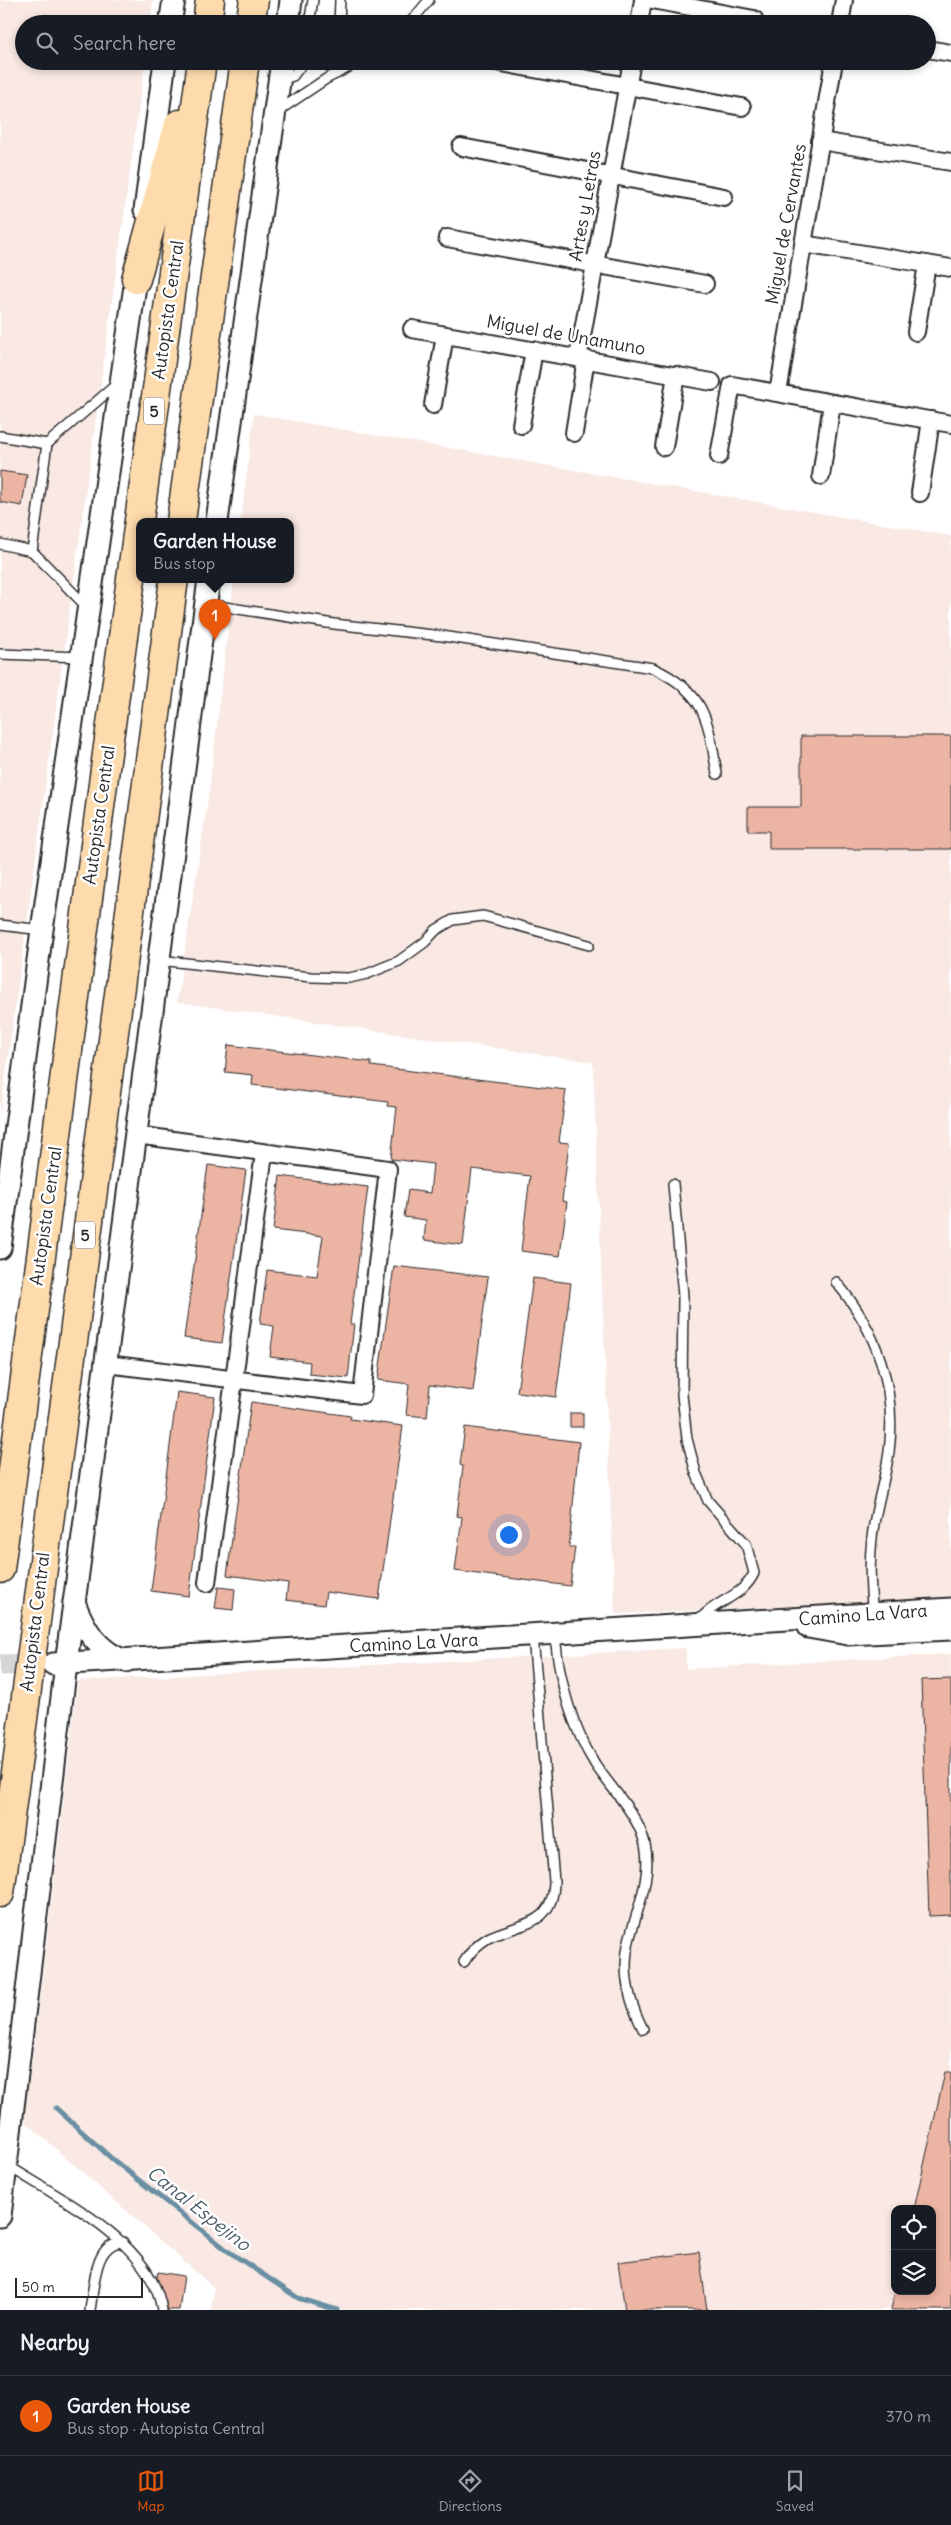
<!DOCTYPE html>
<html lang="en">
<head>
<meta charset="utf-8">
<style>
	body { margin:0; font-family:Delius,sans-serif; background:#20242c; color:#f1f3f6 }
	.controls { position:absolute; right:15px; bottom:15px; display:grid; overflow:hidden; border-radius:10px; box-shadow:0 2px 8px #0003 }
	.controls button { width:45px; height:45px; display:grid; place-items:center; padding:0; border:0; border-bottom:1px solid #363941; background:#171b24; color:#f1f3f6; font:25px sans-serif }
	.scale { position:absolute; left:15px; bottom:12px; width:128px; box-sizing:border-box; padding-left:5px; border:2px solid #2b2b2b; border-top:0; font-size:14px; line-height:18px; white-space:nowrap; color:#2b2b2b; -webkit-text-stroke:4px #fff; paint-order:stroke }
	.you { position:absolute; left:508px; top:1534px; width:18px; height:18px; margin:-12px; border:4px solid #fff; border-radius:50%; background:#1a73e8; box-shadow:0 0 0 8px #1a73e833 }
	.badge { display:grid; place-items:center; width:32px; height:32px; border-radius:50%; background:#ea580c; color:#fff; font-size:16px; font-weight:700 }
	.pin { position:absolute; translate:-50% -41px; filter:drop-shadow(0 1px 2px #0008) }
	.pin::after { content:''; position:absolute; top:26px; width:18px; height:15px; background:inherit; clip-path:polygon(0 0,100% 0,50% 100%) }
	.popup { position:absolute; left:136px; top:518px; width:158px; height:65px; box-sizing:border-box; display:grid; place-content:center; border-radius:10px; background:#171b24; filter:drop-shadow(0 1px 4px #0005); font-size:16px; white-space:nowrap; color:#9ea1a6 }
	.popup b { font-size:19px; color:#f1f3f6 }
	.popup::after { content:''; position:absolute; left:50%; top:100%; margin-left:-10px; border:10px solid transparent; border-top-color:#171b24 }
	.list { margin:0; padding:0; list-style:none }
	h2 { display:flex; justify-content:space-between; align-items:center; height:65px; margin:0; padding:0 20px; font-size:21px }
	h2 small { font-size:16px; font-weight:400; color:#9ea1a6 }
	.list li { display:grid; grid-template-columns:32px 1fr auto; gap:15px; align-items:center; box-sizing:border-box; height:80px; padding:0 20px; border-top:1px solid #363941 }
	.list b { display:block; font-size:19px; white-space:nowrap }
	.list p { margin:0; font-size:16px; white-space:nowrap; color:#9ea1a6 }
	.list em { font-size:16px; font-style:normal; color:#9ea1a6 }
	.icon { flex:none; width:28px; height:28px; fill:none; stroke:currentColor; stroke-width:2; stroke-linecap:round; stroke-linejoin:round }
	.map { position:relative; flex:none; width:951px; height:2310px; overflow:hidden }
	.search { position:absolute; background:#171b24; box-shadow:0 2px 8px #0003; left:15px; right:15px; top:15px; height:55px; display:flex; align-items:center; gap:12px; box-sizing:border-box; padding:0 18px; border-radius:28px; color:#9ea1a6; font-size:19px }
	.sheet { height:145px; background:#171b24 }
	nav { display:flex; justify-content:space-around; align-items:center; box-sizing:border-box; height:70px; border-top:1px solid #363941; background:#171b24; font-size:14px; color:#9ea1a6 }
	nav a { display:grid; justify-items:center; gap:2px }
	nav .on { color:#ea580c }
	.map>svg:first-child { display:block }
	.built { fill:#f9e8e3; fill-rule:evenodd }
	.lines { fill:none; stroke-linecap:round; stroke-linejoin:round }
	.stream { stroke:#698fa3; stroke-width:5 }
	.building { fill:#ecb4a3; stroke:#2b2b2b }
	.tertiary-tunnel { stroke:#d5d5d5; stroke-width:21; stroke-dasharray:21 11; stroke-linecap:butt }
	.service-casing { stroke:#2b2b2b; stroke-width:12 }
	.minor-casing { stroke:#2b2b2b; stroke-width:20 }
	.tertiary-casing { stroke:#2b2b2b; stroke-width:25 }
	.motorway-casing { stroke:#2b2b2b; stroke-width:31 }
	.service { stroke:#fff; stroke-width:9 }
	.minor { stroke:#fff; stroke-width:16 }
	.tertiary { stroke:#fff; stroke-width:21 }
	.motorway { stroke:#fedbac; stroke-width:28 }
	.labels { text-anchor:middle; stroke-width:5; stroke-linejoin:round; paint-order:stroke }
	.shield { fill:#fff; stroke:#6b6b6b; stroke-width:1 }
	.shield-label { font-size:16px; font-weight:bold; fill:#2b2b2b }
	.street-label { font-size:18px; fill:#2b2b2b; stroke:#fff }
	.water-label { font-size:19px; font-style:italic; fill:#4a5d67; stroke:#fff }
</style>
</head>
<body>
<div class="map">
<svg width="951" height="2310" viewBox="0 0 951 2310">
	<rect width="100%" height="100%" fill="#fff"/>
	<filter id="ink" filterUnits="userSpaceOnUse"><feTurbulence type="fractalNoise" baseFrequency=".02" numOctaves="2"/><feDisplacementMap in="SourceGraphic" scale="10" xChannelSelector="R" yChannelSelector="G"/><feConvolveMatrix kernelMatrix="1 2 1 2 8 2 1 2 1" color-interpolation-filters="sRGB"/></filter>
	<g filter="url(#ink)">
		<g class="built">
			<path d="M0 0H153L150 24H24V61H145L0 1117Z"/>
			<path d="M254 414 951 536V1600L615 1614 593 1062 177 1002 209 792 234 579H290V521H241Z"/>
			<path d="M686 1648V1669L951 1654V2310H211L214 2288 22 2119 31 2071 78 1681ZM895 2209H932V2291H895Z"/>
		</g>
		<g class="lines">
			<path class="stream" d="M56 2108 111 2158 228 2251 298 2298 337 2310"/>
		</g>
		<g class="building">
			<path d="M0 471 27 475 22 506 0 502Z"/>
			<path d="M801 736H951V849H769V831H748V807H801Z"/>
			<path d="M228 1045 371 1062V1066L566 1090 559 1142 569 1143 562 1201 567 1202 560 1256 521 1251 530 1176 472 1169 463 1245 424 1240 426 1220 404 1217 408 1190 430 1193 433 1164 391 1159 397 1107 387 1106 388 1102 252 1085 253 1075 225 1072Z"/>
			<path d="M208 1165 246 1170 222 1343 184 1338Z"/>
			<path d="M280 1176 368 1187 350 1324H354L348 1378 309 1374 310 1362 270 1357 274 1326 260 1324 267 1270 317 1276 323 1236 273 1230Z"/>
			<path d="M394 1266 488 1277 473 1391 430 1385 427 1417 406 1415 409 1384 378 1380Z"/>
			<path d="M533 1278 571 1283 556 1397 517 1392Z"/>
			<path d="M177 1392 215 1397 189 1596 151 1591Z"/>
			<path d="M251 1402 351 1416 350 1419 403 1426 379 1599 326 1592 324 1605 286 1600 288 1583 227 1575Z"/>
			<rect x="570" y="1413" width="13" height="14"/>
			<path d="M465 1427 579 1442 569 1547H575L570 1586 455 1571 462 1517 457 1516 463 1466 460 1465Z"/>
			<path d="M218 1587 235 1589 233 1610 215 1608Z"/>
			<path d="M951 1679V1915L929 1916 921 1680Z"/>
			<path d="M945 2072H951V2310H891L895 2291H932V2209H914Z"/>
			<path d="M699 2252 707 2310H625L618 2262Z"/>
			<path d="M158 2272 184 2276 179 2310H168L157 2278Z"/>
		</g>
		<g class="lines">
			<path class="tertiary-tunnel" d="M0 1665 45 1664"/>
			<g class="service-casing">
				<g id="service">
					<path d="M309 24 313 0"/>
					<path d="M339 24 340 0"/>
					<path d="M409 24 429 0"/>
					<path d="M336 74 337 61"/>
					<path d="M280 80 293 76 304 61"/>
					<path d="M278 111 326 79 361 61"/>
					<path d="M0 436 47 444"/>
					<path d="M0 544 32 551"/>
					<path d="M206 604 334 624 442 636 653 668C707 693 708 721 717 774"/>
					<path d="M87 607 32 551 47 444 117 384"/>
					<path d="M0 654 81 657"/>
					<path d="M0 925 42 930"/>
					<path d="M159 960 311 977 349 978 367 974 399 961 425 942 436 930 453 920 483 916 589 945"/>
					<path d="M673 1184 683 1296 682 1395 687 1439 696 1473 708 1501 746 1544 754 1573C743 1598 714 1600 698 1622"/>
					<path d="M836 1282C877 1330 897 1389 889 1452 885 1481 875 1508 872 1538 869 1563 870 1588 873 1614"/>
					<path d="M555 1635C559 1680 571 1725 595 1764 612 1790 638 1814 645 1844 652 1876 638 1907 630 1937 621 1969 628 2000 643 2029"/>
					<path d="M464 1962C470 1952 478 1944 488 1938 519 1923 554 1927 554 1881L533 1636"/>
					<path d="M7 2165C61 2200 151 2241 162 2310"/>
					<path d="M90 2310C94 2288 94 2242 123 2242"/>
				</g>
			</g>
			<g class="minor-casing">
				<g id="minor">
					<path d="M652 0 754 19"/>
					<path d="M639 24 643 0"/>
					<path d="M840 24 844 0"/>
					<path d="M927 49 951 53"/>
					<path d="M491 61 742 107"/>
					<path d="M820 141 951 162"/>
					<path d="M461 147 724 197"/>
					<path d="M447 238 705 284"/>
					<path d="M803 244 951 268"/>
					<path d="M412 329 712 382"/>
					<path d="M916 332 927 264"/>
					<path d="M578 358 632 61"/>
					<path d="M778 393 834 61"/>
					<path d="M433 405 445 335"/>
					<path d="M521 425 534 350"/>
					<path d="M574 433 586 359"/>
					<path d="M664 447 676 375"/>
					<path d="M719 456 732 385 951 424"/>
					<path d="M821 476 832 403"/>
					<path d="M920 493 931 420"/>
					<path d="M106 1364 362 1395 388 1169 136 1135"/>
					<path d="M207 1583 264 1153"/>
				</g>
			</g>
			<g class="tertiary-casing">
				<g id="tertiary">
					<path d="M170 24 174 0"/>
					<path d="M288 24 291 0"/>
					<path d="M145 210 165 61"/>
					<path d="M217 521 282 61"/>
					<path d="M0 1248 42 930 138 265"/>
					<path d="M74 1602C84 1629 98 1652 126 1661"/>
					<path d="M808 1627 848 1634 951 1629"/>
					<path d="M53 1664 951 1609"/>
					<path d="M0 2216 66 1664 209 579"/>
				</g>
			</g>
			<g class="motorway-casing">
				<g id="motorway">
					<path d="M207 24 210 0"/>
					<path d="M250 24 254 0"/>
					<path d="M136 279 179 124"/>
					<path d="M181 521 245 61"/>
					<path d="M0 1569 106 761 202 61"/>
					<path d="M0 1893 174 579"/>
				</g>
			</g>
			<use href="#service" class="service"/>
			<use href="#minor" class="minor"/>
			<use href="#tertiary" class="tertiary"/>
			<use href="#motorway" class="motorway"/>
		</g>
	</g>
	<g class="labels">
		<g class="shield">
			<rect x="144" y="397.5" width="20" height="27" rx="4"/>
			<rect x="75" y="1221.5" width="20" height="27" rx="4"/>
		</g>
		<g class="shield-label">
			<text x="154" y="417">5</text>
			<text x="85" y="1241">5</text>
		</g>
		<g class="street-label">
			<text transform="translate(585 206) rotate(-80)" y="6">Artes y Letras</text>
			<text transform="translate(786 224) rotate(-80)" y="6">Miguel de Cervantes</text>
			<text transform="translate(168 310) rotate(-82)" y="6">Autopista Central</text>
			<text transform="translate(566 335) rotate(10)" y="6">Miguel de Unamuno</text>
			<text transform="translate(99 815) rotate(-82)" y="6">Autopista Central</text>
			<text transform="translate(46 1216) rotate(-82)" y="6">Autopista Central</text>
			<text transform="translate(863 1615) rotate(-4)" y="6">Camino La Vara</text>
			<text transform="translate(35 1622) rotate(-83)" y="6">Autopista Central</text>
			<text transform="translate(414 1643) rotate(-3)" y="6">Camino La Vara</text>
		</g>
		<g class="water-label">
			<text transform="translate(199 2208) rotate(38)" y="7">Canal Espejino</text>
		</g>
	</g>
</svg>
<div class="controls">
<button><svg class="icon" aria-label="locate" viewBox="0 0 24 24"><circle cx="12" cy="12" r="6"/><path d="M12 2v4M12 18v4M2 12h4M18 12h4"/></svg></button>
<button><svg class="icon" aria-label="layers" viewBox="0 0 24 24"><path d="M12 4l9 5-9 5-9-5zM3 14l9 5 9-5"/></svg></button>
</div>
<div class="scale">50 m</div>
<div class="you"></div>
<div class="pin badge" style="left:215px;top:640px">1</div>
<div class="popup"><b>Garden House</b>Bus stop</div>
<div class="search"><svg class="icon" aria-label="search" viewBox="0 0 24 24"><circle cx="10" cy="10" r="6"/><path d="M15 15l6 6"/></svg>Search here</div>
</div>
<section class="sheet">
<h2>Nearby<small></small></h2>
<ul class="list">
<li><span class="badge">1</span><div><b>Garden House</b><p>Bus stop · Autopista Central</p></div><em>370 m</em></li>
</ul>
</section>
<nav>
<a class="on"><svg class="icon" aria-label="map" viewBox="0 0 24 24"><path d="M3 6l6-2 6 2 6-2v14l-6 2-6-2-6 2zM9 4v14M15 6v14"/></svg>Map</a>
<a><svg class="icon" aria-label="directions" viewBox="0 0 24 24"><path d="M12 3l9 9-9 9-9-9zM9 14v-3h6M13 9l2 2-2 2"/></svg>Directions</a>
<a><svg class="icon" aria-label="saved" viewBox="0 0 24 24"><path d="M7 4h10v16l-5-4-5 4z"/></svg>Saved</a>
</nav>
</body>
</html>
